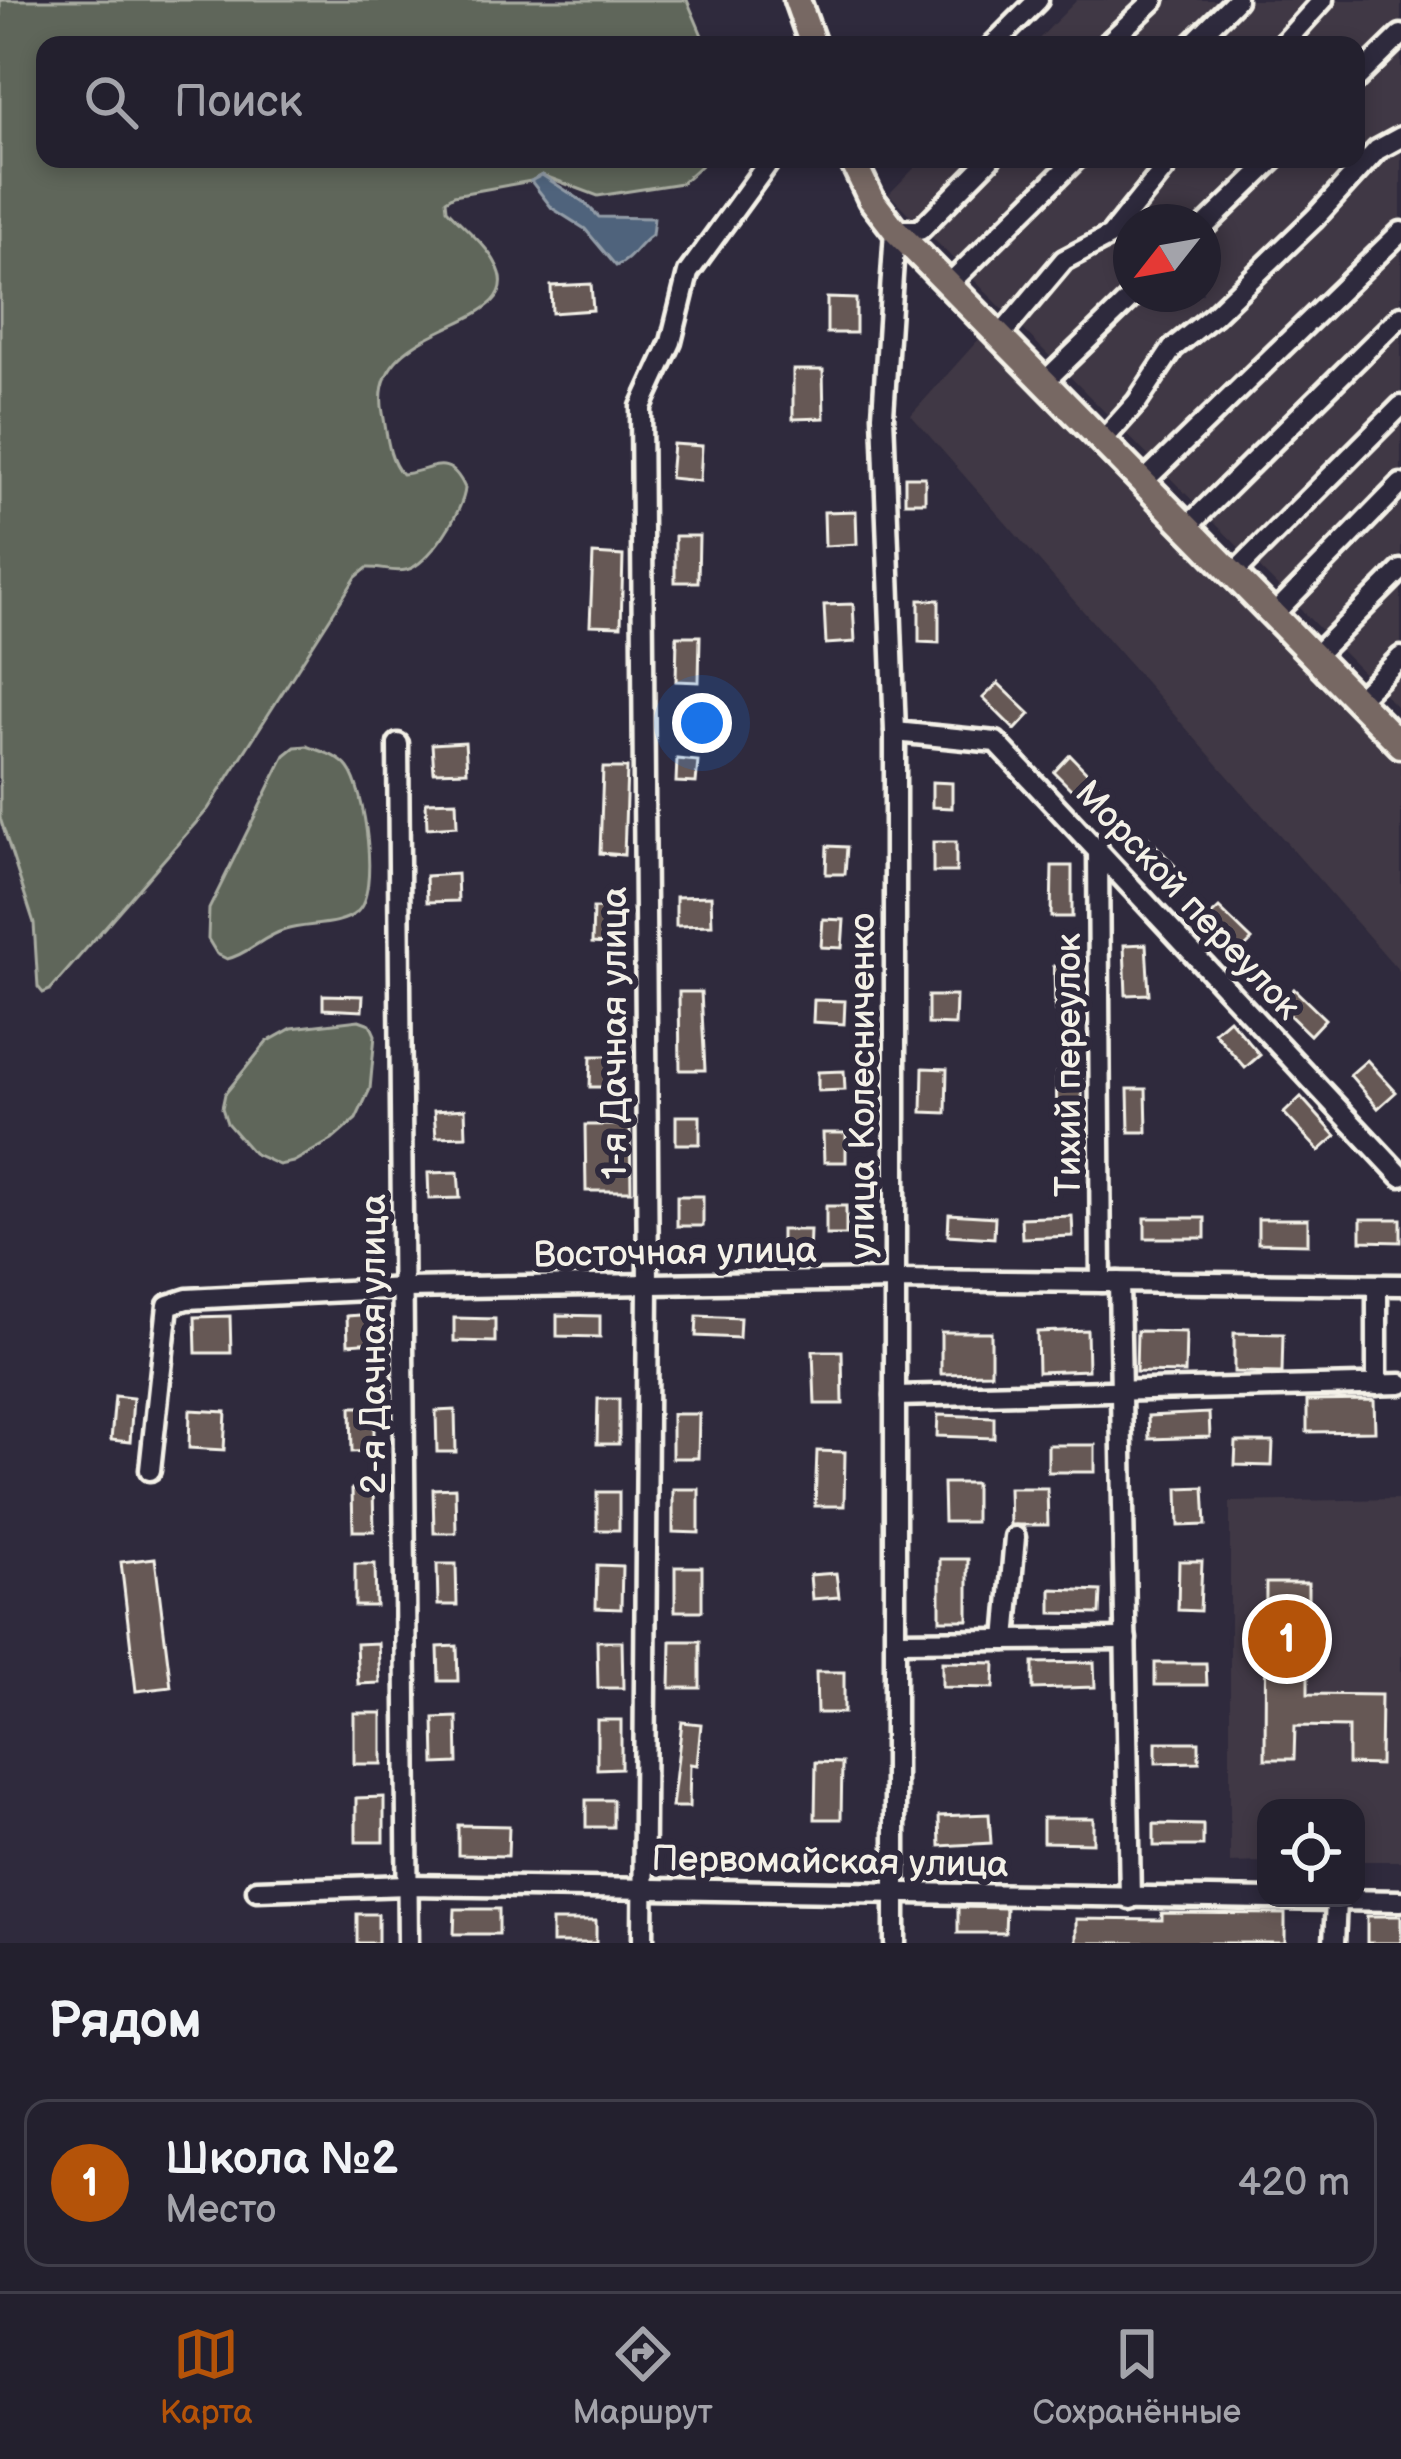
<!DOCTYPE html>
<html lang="ru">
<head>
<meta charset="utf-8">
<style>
	body { margin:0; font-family:"Balsamiq Sans",sans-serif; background:#2f2d3a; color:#f1f3f6 }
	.controls { position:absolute; right:36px; bottom:36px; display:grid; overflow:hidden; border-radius:24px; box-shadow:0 6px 18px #0003 }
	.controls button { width:108px; height:108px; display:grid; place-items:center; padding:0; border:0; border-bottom:3px solid #403e4a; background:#23202e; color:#f1f3f6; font:60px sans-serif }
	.compass { position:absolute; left:1113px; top:204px; width:108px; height:108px; border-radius:50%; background:#23202e; box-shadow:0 6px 18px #0003; rotate:239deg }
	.you { position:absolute; left:702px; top:723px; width:42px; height:42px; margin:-30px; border:9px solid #fff; border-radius:50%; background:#1a73e8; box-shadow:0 0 0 18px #1a73e833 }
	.badge { display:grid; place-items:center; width:78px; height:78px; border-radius:50%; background:#b45309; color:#fff; font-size:39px; font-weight:700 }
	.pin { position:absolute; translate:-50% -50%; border:6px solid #fff; box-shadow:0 3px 12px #0006 }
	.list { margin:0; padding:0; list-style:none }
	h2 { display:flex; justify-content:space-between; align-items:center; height:156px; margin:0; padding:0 48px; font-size:51px }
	h2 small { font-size:39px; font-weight:400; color:#a3a3aa }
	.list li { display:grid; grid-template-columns:78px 1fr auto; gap:36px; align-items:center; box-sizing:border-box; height:168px; margin:0 24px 24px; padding:0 24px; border:3px solid #403e4a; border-radius:24px }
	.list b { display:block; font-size:45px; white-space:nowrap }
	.list p { margin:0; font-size:39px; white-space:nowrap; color:#a3a3aa }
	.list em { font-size:39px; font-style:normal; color:#a3a3aa }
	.icon { flex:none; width:66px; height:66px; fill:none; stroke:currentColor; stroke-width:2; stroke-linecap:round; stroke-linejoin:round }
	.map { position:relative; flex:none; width:1401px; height:1943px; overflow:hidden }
	.search { position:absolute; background:#23202e; box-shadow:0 6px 18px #0003; left:36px; right:36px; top:36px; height:132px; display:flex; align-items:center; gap:30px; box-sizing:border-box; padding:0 42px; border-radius:24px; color:#a3a3aa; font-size:45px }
	.sheet { height:348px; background:#23202e }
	nav { display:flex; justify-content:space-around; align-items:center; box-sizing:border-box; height:168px; border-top:3px solid #403e4a; background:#23202e; font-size:33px; color:#a3a3aa }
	nav a { display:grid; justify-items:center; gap:6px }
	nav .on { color:#b45309 }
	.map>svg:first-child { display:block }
	.built { fill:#403844; fill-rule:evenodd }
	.green { fill:#5e665a; stroke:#a9aca1; stroke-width:3 }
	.water { fill:#50647b; stroke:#929ca7; stroke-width:3 }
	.building { fill:#665955; stroke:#f4f1e8; stroke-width:3 }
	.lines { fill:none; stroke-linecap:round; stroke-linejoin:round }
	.minor-casing { stroke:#f4f1e8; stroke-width:27 }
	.major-casing { stroke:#f4f1e8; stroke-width:33 }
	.minor { stroke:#2f2a3d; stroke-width:18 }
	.major { stroke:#776864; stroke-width:24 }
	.labels { text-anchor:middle; stroke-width:12; stroke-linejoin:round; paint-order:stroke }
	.street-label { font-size:36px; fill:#f4f1e8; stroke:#2f2a3d }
</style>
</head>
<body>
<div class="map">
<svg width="1401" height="1943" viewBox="0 0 1401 1943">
	<rect width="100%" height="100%" fill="#2f2a3d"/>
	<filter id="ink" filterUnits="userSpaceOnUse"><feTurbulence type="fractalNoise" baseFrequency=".00833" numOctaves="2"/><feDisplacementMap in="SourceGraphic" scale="24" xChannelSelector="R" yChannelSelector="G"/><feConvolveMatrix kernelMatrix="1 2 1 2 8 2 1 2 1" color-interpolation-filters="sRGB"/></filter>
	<g filter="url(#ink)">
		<g class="built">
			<path d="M1077 0H1401V711L889 194 923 159H1356V45H1033ZM1131 222H1203V294H1131Z"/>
			<path d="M980 338 1401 754V973L911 415Z"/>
			<path d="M1401 1499V1861H1356V1808H1266V1862L1230 1863V1502Z"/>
		</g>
		<g class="green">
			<path d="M0 0H687L706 45H45V159H708L681 183 598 196 542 175 531 181 454 195 446 200 447 209C462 226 486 244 496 264 534 332 364 317 383 413 387 434 388 459 402 474 431 472 448 450 465 488 464 510 428 566 406 570 393 573 380 567 367 568L356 577 208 809 50 990 43 993 38 987 34 923 0 818Z"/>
			<path d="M307 746C321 751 339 756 348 768 365 790 380 892 357 912 340 927 306 923 285 930 263 936 249 954 227 959L217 954 208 939 209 909 285 755 295 747Z"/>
			<path d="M359 1020 370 1024 375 1035 370 1089 356 1119 332 1140 293 1162 279 1165 253 1153 227 1123 222 1108 225 1094 267 1042 292 1028Z"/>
		</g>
		<path class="water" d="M542 175 585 203 599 217 654 218 652 235C637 245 633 259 616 266L585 229 552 208 531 181Z"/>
		<g class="building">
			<path d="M591 284 593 310 552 313 551 286Z"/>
			<path d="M827 298 856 299V333H827Z"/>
			<path d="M793 370H823L824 418 793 419Z"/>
			<path d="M673 444 702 446 700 481 670 478Z"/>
			<rect x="905" y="477" width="20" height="25"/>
			<path d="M856 511 857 544 825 546 824 512Z"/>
			<path d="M675 536H699L698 582H675Z"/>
			<path d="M593 554 623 556 621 626 590 625Z"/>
			<path d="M919 600H939V643L919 642Z"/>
			<path d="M853 604 855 642 826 644 824 605Z"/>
			<path d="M677 636H700L699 682 676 681Z"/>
			<path d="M998 683 1030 714 1015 730 983 698Z"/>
			<path d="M465 742 467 771 434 772 432 744Z"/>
			<path d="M1070 755 1105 791 1089 807 1054 772Z"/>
			<path d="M677 759 698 761 696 783 676 782Z"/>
			<path d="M603 768H627L624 855 600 853Z"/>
			<path d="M932 782 952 783V808L932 807Z"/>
			<path d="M456 801 457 826 427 828 426 802Z"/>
			<path d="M1146 835 1178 869 1161 885 1129 850Z"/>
			<rect x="933" y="842" width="23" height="30"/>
			<path d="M827 846 847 847 845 874H826Z"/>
			<path d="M1052 866H1072V917H1051Z"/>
			<path d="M457 874 458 901 427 902 426 876Z"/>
			<path d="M711 896 712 925 676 926V897Z"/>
			<path d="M593 908 623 909 621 945 592 943Z"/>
			<path d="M1219 908 1252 940 1236 956 1203 923Z"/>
			<path d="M823 919 844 920 842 948 821 947Z"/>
			<path d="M1146 944 1149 994 1126 995 1124 945Z"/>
			<path d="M1077 965 1078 1011H1055L1054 966Z"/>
			<path d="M1294 989 1325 1019 1310 1035 1279 1005Z"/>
			<path d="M679 992H701L705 1070H680Z"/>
			<path d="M323 995 363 996 362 1011 323 1009Z"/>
			<path d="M928 996H956L955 1025 928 1024Z"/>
			<path d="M814 1000 845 1001 844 1024 813 1022Z"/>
			<path d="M1229 1019 1260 1055 1245 1068 1214 1032Z"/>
			<path d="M591 1056H623V1087H590Z"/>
			<path d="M1367 1060 1396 1092 1378 1108 1350 1075Z"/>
			<path d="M923 1068 947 1069 946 1113 922 1112Z"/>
			<path d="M844 1071 845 1090 818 1091V1072Z"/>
			<path d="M1082 1072V1118H1057L1056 1073Z"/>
			<path d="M1128 1089H1146L1147 1132H1129Z"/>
			<path d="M1301 1097 1336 1136 1319 1151 1284 1113Z"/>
			<path d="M465 1109 466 1136 436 1137 434 1111Z"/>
			<rect x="676" y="1116" width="24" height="28"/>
			<path d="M585 1125H630L631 1191H586Z"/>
			<path d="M823 1133H846V1162H824Z"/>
			<path d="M458 1172 460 1198 429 1199 428 1173Z"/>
			<rect x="677" y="1196" width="26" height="30"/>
			<rect x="826" y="1206" width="20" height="29"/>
			<path d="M949 1214 995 1217 994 1238 948 1235Z"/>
			<path d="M1072 1216 1073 1236 1022 1238 1021 1218Z"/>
			<rect x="1145" y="1218" width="60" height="20"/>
			<path d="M1258 1219H1308V1244L1258 1243Z"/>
			<path d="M1361 1219H1401V1242L1361 1241Z"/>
			<path d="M781 1230H810L809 1255 781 1254Z"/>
			<path d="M374 1314 376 1342 348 1344 347 1316Z"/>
			<path d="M557 1315 600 1316V1337L557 1336Z"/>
			<path d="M230 1316 231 1353H196L195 1317Z"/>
			<path d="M697 1316 740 1318 739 1338 696 1336Z"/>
			<path d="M454 1318 495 1319V1342L454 1341Z"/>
			<path d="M1087 1330 1088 1370 1038 1372 1037 1332Z"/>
			<path d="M1137 1331 1186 1332 1185 1373 1136 1372Z"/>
			<path d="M941 1332H991V1373L941 1374Z"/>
			<path d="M1234 1333 1283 1334 1282 1373 1234 1372Z"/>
			<path d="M813 1351H842L843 1404H815Z"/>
			<path d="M115 1396 133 1398 130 1442 111 1440Z"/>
			<path d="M598 1399H619V1444H597Z"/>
			<path d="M1374 1400 1375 1431 1307 1432V1401Z"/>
			<path d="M351 1407H374V1451L352 1452Z"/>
			<path d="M190 1410 226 1412 224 1450 189 1448Z"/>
			<path d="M455 1410 456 1452H437L436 1411Z"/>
			<path d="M1209 1413 1210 1437 1149 1439 1148 1416Z"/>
			<path d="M672 1414H699L698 1458H672Z"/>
			<path d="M938 1415 994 1417V1438L937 1436Z"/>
			<path d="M1236 1442H1273L1272 1466 1235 1465Z"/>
			<rect x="1048" y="1445" width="47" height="27"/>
			<path d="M817 1451 845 1452 844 1506H815Z"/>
			<path d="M943 1483H975V1522H944Z"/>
			<path d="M1204 1487 1206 1525 1179 1526 1178 1488Z"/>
			<path d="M373 1488 374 1531H353L352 1489Z"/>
			<path d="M455 1488 456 1533H434L433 1489Z"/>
			<path d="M1009 1488H1047L1048 1525H1010Z"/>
			<path d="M673 1489H699V1533L673 1532Z"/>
			<rect x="597" y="1492" width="22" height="38"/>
			<path d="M155 1558 171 1687 136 1691 121 1562Z"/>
			<rect x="940" y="1559" width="28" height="61"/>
			<path d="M1179 1561H1202L1200 1611 1178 1610Z"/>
			<path d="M355 1564H375L376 1606H355Z"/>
			<path d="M437 1564H456L457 1605H438Z"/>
			<path d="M597 1565 622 1566 621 1609 596 1608Z"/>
			<rect x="675" y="1567" width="27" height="44"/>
			<path d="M836 1573 839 1597 812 1599 810 1575Z"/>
			<path d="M1266 1583H1308V1694L1381 1695 1380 1765 1348 1764V1727L1295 1726 1294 1759H1265Z"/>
			<path d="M1051 1589 1101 1591 1100 1614 1051 1613Z"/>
			<path d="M597 1641H622L623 1688H598Z"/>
			<path d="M671 1641H700V1688H670Z"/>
			<path d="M378 1643 380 1683 358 1684 356 1644Z"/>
			<path d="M457 1646 458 1681H439L438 1647Z"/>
			<path d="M942 1662 995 1663 994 1688 942 1687Z"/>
			<path d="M1094 1662 1095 1687 1033 1689V1663Z"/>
			<path d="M1155 1663H1206L1207 1685H1155Z"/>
			<path d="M816 1672H844V1713H817Z"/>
			<rect x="354" y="1713" width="28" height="51"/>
			<path d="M457 1717 458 1763 435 1764 434 1718Z"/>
			<path d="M597 1720H621V1768L597 1769Z"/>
			<path d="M682 1722 701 1724 697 1765 690 1764 689 1807H672Z"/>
			<path d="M1156 1742H1199V1762L1156 1763Z"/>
			<path d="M816 1762 842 1763 841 1819H815Z"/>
			<path d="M384 1797V1842H356V1798Z"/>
			<rect x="586" y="1800" width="27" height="27"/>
			<path d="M989 1814 991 1843 940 1846 939 1816Z"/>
			<path d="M1043 1818H1093V1843L1043 1842Z"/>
			<path d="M1154 1824 1203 1825V1846H1154Z"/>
			<path d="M458 1825 509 1826 508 1856 458 1855Z"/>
			<path d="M958 1907 1006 1908 1005 1933H958Z"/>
			<path d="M455 1909H499V1934H454Z"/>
			<path d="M1162 1913 1285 1914V1943H1076V1919L1162 1920Z"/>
			<rect x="357" y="1914" width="21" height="29"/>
			<rect x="1367" y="1916" width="34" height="27"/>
			<rect x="552" y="1921" width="44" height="22"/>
		</g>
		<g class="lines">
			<g class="minor-casing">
				<g id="minor">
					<path d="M993 45 1038 0"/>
					<path d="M1106 45 1154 0"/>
					<path d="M1191 45 1236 0"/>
					<path d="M1282 45 1323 0"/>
					<path d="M1356 79 1401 35"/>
					<path d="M1203 228 1274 159"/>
					<path d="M949 284 1076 159"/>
					<path d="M1000 336 1064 260 1110 236 1172 159"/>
					<path d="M1044 382 1135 294"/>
					<path d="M1102 441 1137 402 1173 348 1214 315 1315 218 1377 150 1401 137"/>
					<path d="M1143 482 1401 232"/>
					<path d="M1187 527 1401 316"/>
					<path d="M1233 574 1401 406"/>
					<path d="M1273 615 1401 484"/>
					<path d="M1314 657 1401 570"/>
					<path d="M1357 700 1401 657"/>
					<path d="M895 732 996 742 1401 1176"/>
					<path d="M398 744 408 1943"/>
					<path d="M1098 848 1101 1282"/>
					<path d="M1119 1282 1130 1899"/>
					<path d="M1377 1385V1286"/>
					<path d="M895 1396 1401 1384"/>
					<path d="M150 1470 168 1305 187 1299 405 1288 893 1280 1401 1285"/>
					<path d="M1006 1640 1015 1537"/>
					<path d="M897 1641 1126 1639"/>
					<path d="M257 1890 408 1885 1401 1901"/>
					<path d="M643 1943 648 1285 641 407 671 342 688 273 771 159"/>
					<path d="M895 1943V732L883 415 895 230H920L990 159"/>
					<path d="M1334 1943 1336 1901"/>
				</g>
			</g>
			<g class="major-casing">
				<g id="major">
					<path d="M797 0 813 45"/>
					<path d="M852 159 871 199 895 230 1401 745"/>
				</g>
			</g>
			<use href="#minor" class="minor"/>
			<use href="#major" class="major"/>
		</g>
	</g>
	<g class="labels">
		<g class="street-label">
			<text transform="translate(1189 899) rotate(47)" y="13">Морской переулок</text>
			<text transform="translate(613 1033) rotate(-90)" y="13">1-я Дачная улица</text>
			<text transform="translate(1067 1065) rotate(-90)" y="13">Тихий переулок</text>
			<text transform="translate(861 1086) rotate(-90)" y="13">улица Колесниченко</text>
			<text transform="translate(675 1251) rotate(-1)" y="13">Восточная улица</text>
			<text transform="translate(372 1344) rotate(-90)" y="13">2-я Дачная улица</text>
			<text transform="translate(830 1860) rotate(1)" y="13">Первомайская улица</text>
		</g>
	</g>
</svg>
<div class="controls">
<button><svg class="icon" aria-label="locate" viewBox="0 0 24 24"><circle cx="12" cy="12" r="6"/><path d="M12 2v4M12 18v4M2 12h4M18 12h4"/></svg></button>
</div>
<svg class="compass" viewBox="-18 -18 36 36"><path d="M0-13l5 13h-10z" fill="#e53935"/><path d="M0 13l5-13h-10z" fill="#a3a3aa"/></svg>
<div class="you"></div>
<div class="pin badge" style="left:1287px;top:1639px">1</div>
<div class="search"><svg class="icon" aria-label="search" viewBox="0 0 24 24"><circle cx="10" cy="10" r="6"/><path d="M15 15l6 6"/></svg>Поиск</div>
</div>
<section class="sheet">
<h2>Рядом<small></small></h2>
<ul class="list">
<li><span class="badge">1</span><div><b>Школа №2</b><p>Место</p></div><em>420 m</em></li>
</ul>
</section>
<nav>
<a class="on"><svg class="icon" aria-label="map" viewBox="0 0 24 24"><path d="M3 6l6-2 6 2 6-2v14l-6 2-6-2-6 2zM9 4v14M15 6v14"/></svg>Карта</a>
<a><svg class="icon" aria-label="directions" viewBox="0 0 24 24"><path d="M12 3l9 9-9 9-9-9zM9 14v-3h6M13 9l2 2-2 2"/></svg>Маршрут</a>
<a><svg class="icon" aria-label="saved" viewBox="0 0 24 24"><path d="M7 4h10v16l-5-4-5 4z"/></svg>Сохранённые</a>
</nav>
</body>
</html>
